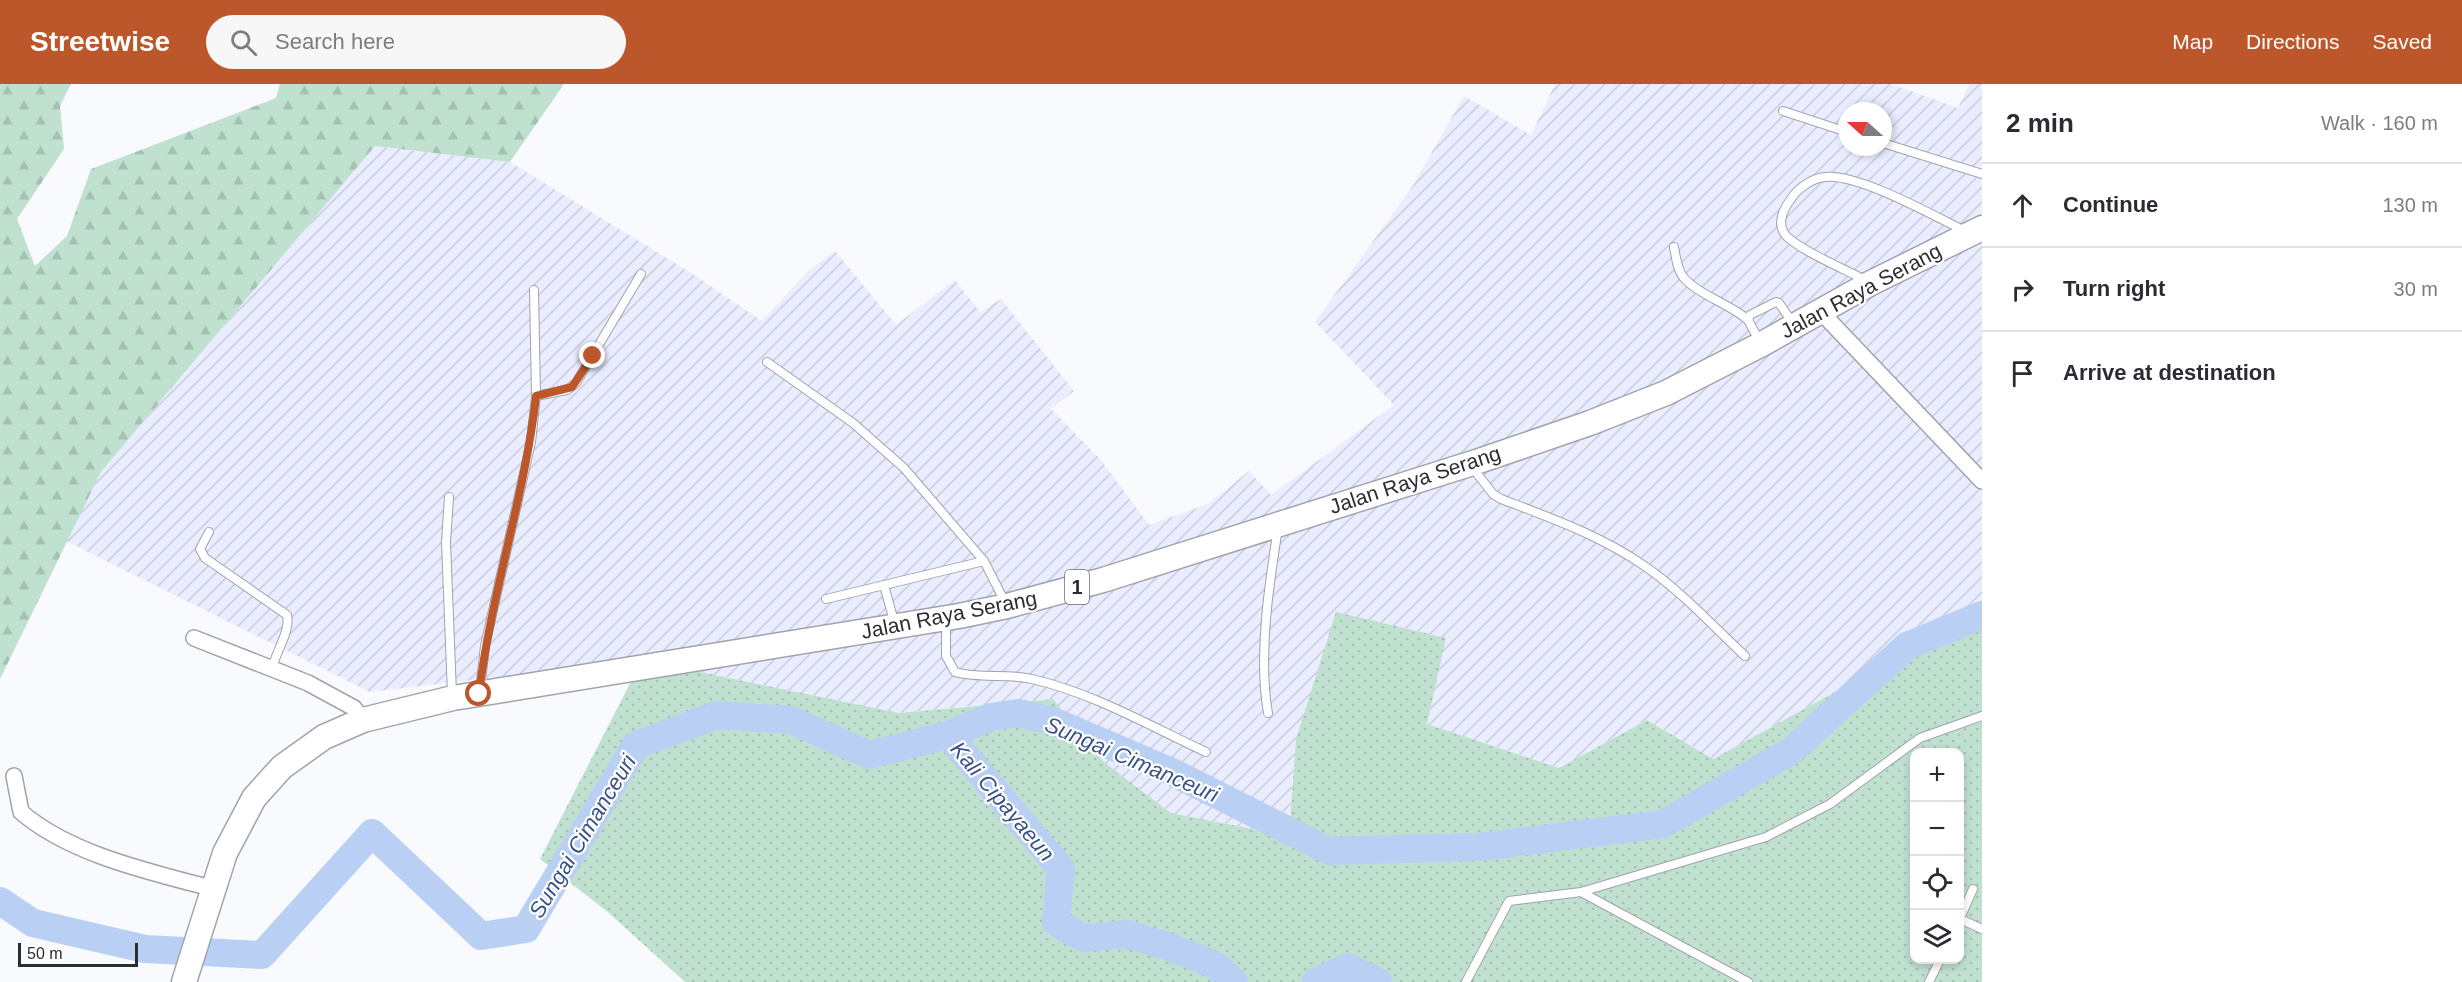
<!DOCTYPE html>
<html lang="en">
<head>
<meta charset="utf-8">
<style>
	body { margin:0; font-family:Helvetica,sans-serif; background:#f7f7f7; color:#2b2b33 }
	.controls { position:absolute; right:18px; bottom:18px; display:grid; overflow:hidden; border-radius:12px; box-shadow:0 3px 9px #0003 }
	.controls button { width:54px; height:54px; display:grid; place-items:center; padding:0; border:0; border-bottom:2px solid #e1e1e2; background:#fff; color:#2b2b33; font:30px sans-serif }
	.compass { position:absolute; left:1838px; top:18px; width:54px; height:54px; border-radius:50%; background:#fff; box-shadow:0 3px 9px #0003; rotate:291deg }
	.scale { position:absolute; left:18px; bottom:15px; width:120px; box-sizing:border-box; padding-left:6px; border:3px solid #2c2d31; border-top:0; font-size:16px; line-height:21px; white-space:nowrap; color:#2c2d31; -webkit-text-stroke:4px #fff; paint-order:stroke }
	.stop { position:absolute; width:18px; height:18px; margin:-14px; border:4px solid #bc562b; border-radius:50%; background:#fff }
	.stop.end { background:#bc562b; border-color:#fff; box-shadow:0 2px 6px #0008 }
	.list { margin:0; padding:0; list-style:none }
	h2 { display:flex; justify-content:space-between; align-items:center; height:78px; margin:0; padding:0 24px; font-size:26px }
	h2 small { font-size:20px; font-weight:400; color:#7c7c81 }
	.list li { display:grid; grid-template-columns:39px 1fr auto; gap:18px; align-items:center; box-sizing:border-box; height:84px; padding:0 24px; border-top:2px solid #e1e1e2 }
	.list b { display:block; font-size:22px; white-space:nowrap }
	.list em { font-size:20px; font-style:normal; color:#7c7c81 }
	.icon { flex:none; width:33px; height:33px; fill:none; stroke:currentColor; stroke-width:2; stroke-linecap:round; stroke-linejoin:round }
	.map { position:relative; flex:none; width:1982px; height:898px; overflow:hidden }
	header { display:flex; align-items:center; gap:36px; box-sizing:border-box; height:84px; padding:0 30px; background:#bc562b; color:#fff }
	header strong { font-size:28px }
	nav { display:flex; gap:33px; margin-inline-start:auto; font-size:21px }
	.search { width:420px; height:54px; background:#f7f7f7; display:flex; align-items:center; gap:15px; box-sizing:border-box; padding:0 21px; border-radius:33px; color:#7c7c81; font-size:22px }
	main { display:flex }
	aside { flex:1; background:#fff }
	.map>svg:first-child { display:block }
	.industrial { fill:url(#industrial-furrows); fill-rule:evenodd }
	.grass { fill:url(#grass-dots); fill-rule:evenodd }
	.forest { fill:url(#forest-firs) }
	.lines { fill:none; stroke-linecap:round; stroke-linejoin:round }
	.river { stroke:#b9cff4; stroke-width:28 }
	.service-casing { stroke:#a1a2ac; stroke-width:10 }
	.minor-casing { stroke:#a1a2ac; stroke-width:18 }
	.trunk-casing { stroke:#a1a2ac; stroke-width:27 }
	.service { stroke:#fff; stroke-width:8 }
	.minor { stroke:#fff; stroke-width:15 }
	.trunk { stroke:#fff; stroke-width:24 }
	.route { stroke:#bc562b; stroke-width:8 }
	.labels { text-anchor:middle; stroke-width:4.5; stroke-linejoin:round; paint-order:stroke }
	.shield { fill:#fff; stroke:#6b6c6f; stroke-width:1.5 }
	.shield-label { font-size:20px; font-weight:bold; fill:#2c2d31 }
	.street-label { font-size:21px; fill:#2c2d31; stroke:#fff }
	.water-label { font-size:22px; font-style:italic; fill:#395484; stroke:#fff }
</style>
</head>
<body>
<header>
<strong>Streetwise</strong>
<div class="search"><svg class="icon" aria-label="search" viewBox="0 0 24 24"><circle cx="10" cy="10" r="6"/><path d="M15 15l6 6"/></svg>Search here</div>
<nav><a>Map</a><a>Directions</a><a>Saved</a></nav>
</header>
<main>
<div class="map">
<svg width="1982" height="898" viewBox="0 0 1982 898">
	<defs>
		<pattern id="industrial-furrows" width="10" height="10" patternUnits="userSpaceOnUse" patternTransform="scale(1.5)"><rect width="10" height="10" fill="#eaedff"/><path d="M-1 1l2-2M0 10L10 0M9 11l2-2" fill="none" stroke="#c9ccdb"/></pattern>
		<pattern id="grass-dots" width="8" height="8" patternUnits="userSpaceOnUse" patternTransform="scale(1.5)"><rect width="8" height="8" fill="#c0e1d0"/><path d="M2 2h.1M6 6h.1" fill="none" stroke="#a5c1b3" stroke-width="1.8" stroke-linecap="round"/></pattern>
		<pattern id="forest-firs" width="22" height="20" patternUnits="userSpaceOnUse" patternTransform="scale(1.5)"><rect width="22" height="20" fill="#c0e1d0"/><path d="M5 1l3.5 6h-7zM16 11l3.5 6h-7z" fill="#a5c1b3"/></pattern>
	</defs>
	<rect width="100%" height="100%" fill="#f9fafe"/>
	<path class="industrial" d="M1555 0H1891L1958 24 1969 0H1982V527L1713 675 1647 636 1559 684 1426 640 1446 554 1296 655 1289 752 1171 729 1104 678 1052 615 899 629 642 576 370 608 66 457 101 388 375 62 510 78 691 189 762 237 808 187 835 167 896 241 955 196 980 228 1001 215 1074 307 1051 325 1101 376 1149 441 1208 420 1249 387 1271 411 1394 321 1315 238 1412 103 1464 12 1531 51ZM1847 27H1883V63H1847Z"/>
	<path class="grass" d="M1982 527V898H685L609 829 540 775 642 576 899 629 1053 615 1104 678 1171 729 1289 752 1296 655 1336 528 1446 554 1427 640 1559 684 1647 636 1713 675ZM1914 668H1960V876H1914Z"/>
	<path class="forest" d="M0 0H71L60 22 64 65 17 135 35 182 67 152 91 85 276 14 280 0H564L510 78 375 62 101 388 0 595Z"/>
	<g class="lines">
		<g class="river">
			<path d="M948 651 1061 785 1056 838 1083 854 1127 850 1170 863 1215 881 1234 898"/>
			<path d="M0 817 33 839 145 865 262 871 372 749 481 852 526 845 636 661 717 631 791 636 869 671 948 651 991 633 1018 629 1053 637 1172 688 1329 767 1479 763 1663 740 1791 667 1907 562 1982 531"/>
			<path d="M1316 898 1348 883 1378 898"/>
		</g>
		<g class="service-casing">
			<g id="service">
				<path d="M1783 27 1847 48"/>
				<path d="M1883 59 1982 90"/>
				<path d="M1674 163C1676 173 1677 186 1684 194 1699 211 1730 220 1748 236L1750 231 1776 218 1779 219 1792 238"/>
				<path d="M1867 197C1849 187 1794 164 1784 149 1777 138 1784 124 1791 115 1797 105 1812 94 1825 93 1858 89 1934 132 1965 147"/>
				<path d="M1748 236 1760 258"/>
				<path d="M767 278 853 339 904 384 984 477 1006 520"/>
				<path d="M536 312 567 306 576 299 641 190"/>
				<path d="M1472 383 1493 410 1501 415C1551 434 1602 452 1646 483 1682 508 1713 542 1745 572"/>
				<path d="M449 413 446 458 452 610"/>
				<path d="M209 448 200 465 205 474 287 531C291 547 275 569 272 585"/>
				<path d="M884 501 895 541"/>
				<path d="M826 515 984 477"/>
				<path d="M946 538V572L955 588C980 595 1007 589 1032 595 1093 609 1150 642 1206 668"/>
				<path d="M480 606 485 562 531 358 536 312 534 206"/>
				<path d="M1268 629C1258 572 1269 501 1278 444"/>
				<path d="M1960 834 1973 805"/>
				<path d="M1960 835 1982 845"/>
				<path d="M1466 898 1509 817 1581 808"/>
				<path d="M1748 898 1581 808 1766 753 1830 720 1920 654 1982 632"/>
				<path d="M1929 898 1940 876"/>
			</g>
		</g>
		<g class="minor-casing">
			<g id="minor">
				<path d="M1821 228 1982 397"/>
				<path d="M194 554 308 599 354 624 363 636"/>
				<path d="M14 692 21 728C71 771 151 788 214 805"/>
			</g>
		</g>
		<g class="trunk-casing">
			<path id="trunk" d="M184 898 225 769 254 714 282 683 324 653 363 636 453 614 959 532 1007 522 1103 496 1476 378 1590 339 1666 309 1762 260 1871 199 1982 144"/>
		</g>
		<use href="#service" class="service"/>
		<use href="#minor" class="minor"/>
		<use href="#trunk" class="trunk"/>
	</g>
	<g class="lines">
		<path class="route" d="M479 610C491 509 525 412 536 312L572 303 593 272"/>
	</g>
	<g class="labels">
		<rect class="shield" x="1065" y="486" width="24" height="34" rx="4.5"/>
		<g class="shield-label">
			<text x="1077" y="510">1</text>
		</g>
		<g class="street-label">
			<text transform="translate(1861 207) rotate(-28)" y="7">Jalan Raya Serang</text>
			<text transform="translate(1415 396) rotate(-18)" y="7">Jalan Raya Serang</text>
			<text transform="translate(949 531) rotate(-11)" y="7">Jalan Raya Serang</text>
		</g>
		<g class="water-label">
			<text transform="translate(1132 675) rotate(23)" y="8">Sungai Cimanceuri</text>
			<text transform="translate(1003 717) rotate(50)" y="8">Kali Cipayaeun</text>
			<text transform="translate(582 752) rotate(-59)" y="8">Sungai Cimanceuri</text>
		</g>
	</g>
</svg>
<div class="controls">
<button>+</button>
<button>−</button>
<button><svg class="icon" aria-label="locate" viewBox="0 0 24 24"><circle cx="12" cy="12" r="6"/><path d="M12 2v4M12 18v4M2 12h4M18 12h4"/></svg></button>
<button><svg class="icon" aria-label="layers" viewBox="0 0 24 24"><path d="M12 4l9 5-9 5-9-5zM3 14l9 5 9-5"/></svg></button>
</div>
<svg class="compass" viewBox="-18 -18 36 36"><path d="M0-13l5 13h-10z" fill="#e53935"/><path d="M0 13l5-13h-10z" fill="#7c7c81"/></svg>
<div class="scale">50 m</div>
<div class="stop" style="left:479px;top:610px"></div>
<div class="stop end" style="left:593px;top:272px"></div>
</div>
<aside>
<h2>2 min<small>Walk · 160 m</small></h2>
<ul class="list">
<li><svg class="icon" aria-label="ahead" viewBox="0 0 24 24"><path d="M12 20V5M6 11l6-6 6 6"/></svg><div><b>Continue</b></div><em>130 m</em></li>
<li><svg class="icon" aria-label="right" viewBox="0 0 24 24"><path d="M7 20v-9h11M14 6l5 5-5 5"/></svg><div><b>Turn right</b></div><em>30 m</em></li>
<li><svg class="icon" aria-label="arrive" viewBox="0 0 24 24"><path d="M6 21V4h12l-3 4 3 4H6"/></svg><div><b>Arrive at destination</b></div></li>
</ul>
</aside>
</main>
</body>
</html>
